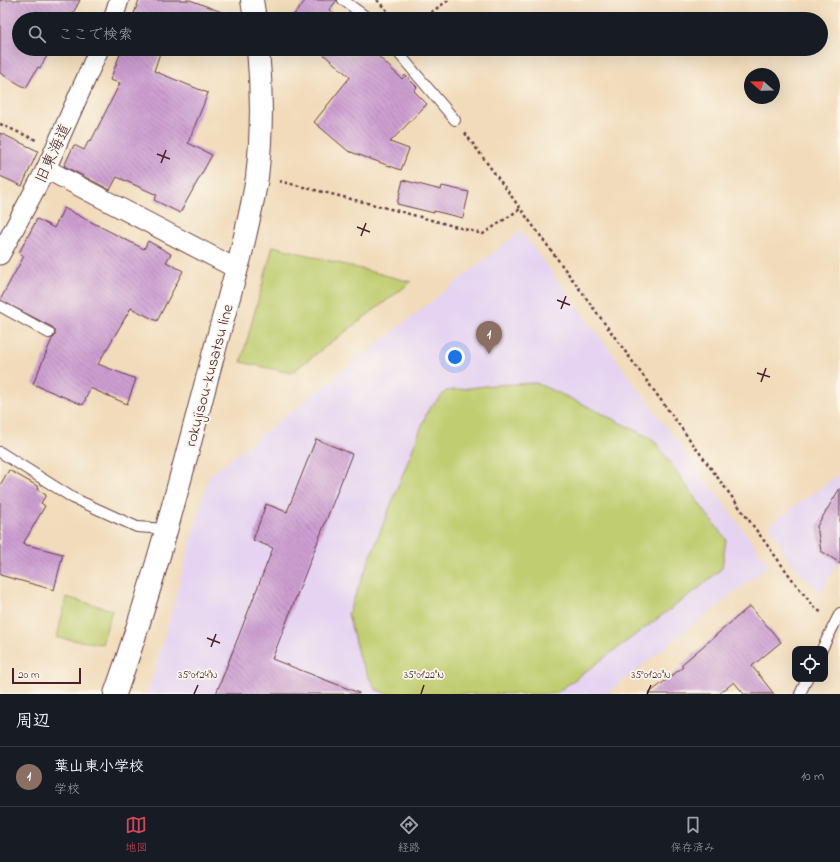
<!DOCTYPE html>
<html lang="ja">
<head>
<meta charset="utf-8">
<style>
	body { margin:0; font-family:"Indie Flower","Klee One",sans-serif; background:#20242c; color:#f1f3f6 }
	.controls { position:absolute; right:12px; bottom:12px; display:grid; overflow:hidden; border-radius:8px; box-shadow:0 4px 16px #0002 }
	.controls button { width:36px; height:36px; display:grid; place-items:center; padding:0; border:0; border-bottom:1px solid #363941; background:#171b24; color:#f1f3f6; font:20px sans-serif }
	.compass { position:absolute; left:744px; top:68px; width:36px; height:36px; border-radius:50%; background:#171b24; box-shadow:0 4px 16px #0002; rotate:290deg }
	.scale { position:absolute; left:12px; bottom:10px; width:69px; box-sizing:border-box; padding-left:4px; border:2px solid #4a1f2b; border-top:0; font-size:11px; line-height:14px; white-space:nowrap; color:#4a1f2b; -webkit-text-stroke:3px #fbf7ec; paint-order:stroke }
	.you { position:absolute; left:455px; top:357px; width:14px; height:14px; margin:-10px; border:3px solid #fff; border-radius:50%; background:#1a73e8; box-shadow:0 0 0 6px #1a73e833 }
	.badge { display:grid; place-items:center; width:26px; height:26px; border-radius:50%; background:#d1495b; color:#fff; font-size:13px; font-weight:700 }
	.pin { position:absolute; translate:-50% -33px; filter:drop-shadow(0 1px 2px #0008) }
	.pin::after { content:''; position:absolute; top:21px; width:14px; height:12px; background:inherit; clip-path:polygon(0 0,100% 0,50% 100%) }
	.list { margin:0; padding:0; list-style:none }
	h2 { display:flex; justify-content:space-between; align-items:center; height:52px; margin:0; padding:0 16px; font-size:17px }
	h2 small { font-size:13px; font-weight:400; color:#9ea1a6 }
	.list li { display:grid; grid-template-columns:26px 1fr auto; gap:12px; align-items:center; box-sizing:border-box; height:60px; padding:0 16px; border-top:1px solid #363941 }
	.list b { display:block; font-size:15px; white-space:nowrap }
	.list p { margin:0; font-size:13px; white-space:nowrap; color:#9ea1a6 }
	.list em { font-size:13px; font-style:normal; color:#9ea1a6 }
	.icon { flex:none; width:22px; height:22px; fill:none; stroke:currentColor; stroke-width:2; stroke-linecap:round; stroke-linejoin:round }
	.map { position:relative; flex:none; width:840px; height:694px; overflow:hidden }
	.search { position:absolute; background:#171b24; box-shadow:0 4px 16px #0002; left:12px; right:12px; top:12px; height:44px; display:flex; align-items:center; gap:10px; box-sizing:border-box; padding:0 14px; border-radius:22px; color:#9ea1a6; font-size:15px }
	.sheet { height:112px; background:#171b24 }
	nav { display:flex; justify-content:space-around; align-items:center; box-sizing:border-box; height:56px; border-top:1px solid #363941; background:#171b24; font-size:11px; color:#9ea1a6 }
	nav a { display:grid; justify-items:center; gap:2px }
	nav .on { color:#d1495b }
	.map>svg:first-child { display:block }
	.built { fill:#e5d3f1 }
	.park { fill:#c0cd6f; stroke:#85764d }
	.building { fill:url(#building-back-hatch) }
	.lines { fill:none; stroke-linecap:round; stroke-linejoin:round }
	.lane-casing { stroke:#633b40; stroke-width:12 }
	.street-casing { stroke:#633b40; stroke-width:21 }
	.secondary-casing { stroke:#633b40; stroke-width:24 }
	.path { stroke:#633b40; stroke-width:2.5; stroke-dasharray:3 3; stroke-linecap:butt }
	.lane { stroke:#fff; stroke-width:10 }
	.street { stroke:#fff; stroke-width:19 }
	.secondary { stroke:#fff; stroke-width:22 }
	.ticks { fill:none; stroke:#4a1f2b; stroke-width:1.5 }
	.labels { text-anchor:middle; stroke-width:3.5; stroke-linejoin:round; paint-order:stroke }
	.street-label { font-size:16px; fill:#4a1f2b; stroke:#fbf7ec }
	.ticks-label { font-size:10px; text-anchor:middle; fill:#4a1f2b; stroke:#fbf7ec; stroke-width:3.5; stroke-linejoin:round; paint-order:stroke }
</style>
</head>
<body>
<div class="map">
<svg width="840" height="694" viewBox="0 0 840 694">
	<defs>
		<pattern id="building-back-hatch" width="6" height="6" patternUnits="userSpaceOnUse"><rect width="6" height="6" fill="#cd9fd1"/><path d="M-1 5l2 2M0 0l6 6M5-1l2 2" fill="none" stroke="#a881aa"/></pattern>
	</defs>
	<rect width="100%" height="100%" fill="#fbf7ec"/>
	<filter id="ink" filterUnits="userSpaceOnUse"><feTurbulence type="fractalNoise" baseFrequency=".025" numOctaves="2"/><feDisplacementMap in="SourceGraphic" scale="8" xChannelSelector="R" yChannelSelector="G"/><feConvolveMatrix kernelMatrix="1 2 1 2 8 2 1 2 1" color-interpolation-filters="sRGB"/></filter>
	<filter id="wash" filterUnits="userSpaceOnUse"><feTurbulence type="fractalNoise" baseFrequency=".012" numOctaves="4" result="noise"/><feDisplacementMap in="SourceGraphic" scale="16" xChannelSelector="R" yChannelSelector="G"/><feGaussianBlur stdDeviation="0.9" result="paint"/><feColorMatrix in="noise" values="0 0 0 0 0 0 0 0 0 0 0 0 0 0 0 0 0 1.4 0 .05"/><feComposite in="paint" operator="in"/></filter>
	<g filter="url(#wash)">
		<rect width="100%" height="100%" fill="#f1dbba"/>
		<g class="built">
			<path d="M521 231 769 565 606 694H146L152 680 209 476Z"/>
			<path d="M840 474V557L821 593 789 561 769 525Z"/>
		</g>
		<g class="park">
			<path d="M273 246 411 282 291 373 241 362Z"/>
			<path d="M536 383 583 404 654 440 708 516 726 539 722 568 699 588 555 694H387L375 689 359 658 348 614 428 410 446 391 493 385Z"/>
			<path d="M66 597 112 610 102 644 57 638Z"/>
		</g>
		<g id="blocks">
			<g class="building">
				<path d="M0 0H80L70 19H19V49H51L40 68 38 67 26 88 0 73Z"/>
				<path d="M139 0H190L235 17V19H132Z"/>
				<path d="M306 0H337L329 10 340 19H290Z"/>
				<path d="M122 49H148L160 53 154 71 208 93 188 143 212 155 180 213 154 200 157 195 117 177 110 190 64 166 74 145 84 150 89 140 91 141 120 83 110 80Z"/>
				<path d="M317 49H371L402 79 405 75 417 87 414 91 427 104 390 142 409 149 401 170 348 151 314 122 350 77Z"/>
				<path d="M0 133 38 151 22 186 0 176Z"/>
				<path d="M403 180 441 190 442 186 469 192 463 218 434 211V213L397 204Z"/>
				<path d="M64 208 144 249 148 241 171 254 166 262 183 271 157 321 131 308 98 364 136 379 127 404 90 388 83 405 33 384 52 339 55 336V330L52 327 0 300 24 256 19 253 37 219 54 228Z"/>
				<path d="M316 439 352 454 272 659 359 693V694H216L273 548 253 540 266 504 287 512Z"/>
				<path d="M9 470 39 487 38 490 46 495 41 503 45 506 23 544 63 554 54 590 0 575V485Z"/>
				<path d="M840 488V563L821 551 817 526Z"/>
				<path d="M750 606 781 642 752 666 774 694H744L734 682 719 694H648L683 667 681 665Z"/>
			</g>
		</g>
	</g>
	<g filter="url(#ink)">
		<use href="#blocks" fill-opacity="0" stroke="#633b40" stroke-width="1"/>
		<g class="lines">
			<g class="lane-casing">
				<g id="lane">
					<path d="M343 0 369 19"/>
					<path d="M395 49 455 120"/>
					<path d="M0 306 49 333"/>
					<path d="M0 452 73 498 137 527 166 529"/>
					<path d="M822 649 840 613"/>
					<path d="M800 694 807 679"/>
				</g>
			</g>
			<g class="street-casing">
				<g id="street">
					<path d="M113 19 119 0"/>
					<path d="M46 169 237 269"/>
					<path d="M0 255 46 169 99 49"/>
				</g>
			</g>
			<g class="secondary-casing">
				<g id="secondary">
					<path d="M252 0 255 19"/>
					<path d="M115 694C166 551 198 403 240 258 246 231 253 204 257 177 262 135 262 91 258 49"/>
				</g>
			</g>
			<g class="path">
				<path d="M377 0 392 16 406 19"/>
				<path d="M421 19 449 0"/>
				<path d="M0 124 36 140"/>
				<path d="M465 133 795 583 815 608 822 613"/>
				<path d="M279 181 387 208 483 234 520 209"/>
			</g>
			<use href="#lane" class="lane"/>
			<use href="#street" class="street"/>
			<use href="#secondary" class="secondary"/>
		</g>
	</g>
	<path class="ticks" d="M157 154 170 159M161 163 166 150M357 227 370 232M361 236 366 223M557 300 570 305M561 309 566 296M757 373 770 377M761 382 766 368M207 638 220 643M211 647 216 634M194 694 198 685M421 694 424 685M647 694 651 685"/>
	<g class="labels">
		<g class="street-label">
			<text transform="translate(52 153) rotate(-65)" y="6">旧東海道</text>
			<text transform="translate(208 375) rotate(-75)" y="6">rokujisou-kusatsu line</text>
		</g>
	</g>
	<g class="ticks-label">
		<text x="198" y="678">35°01'24"N</text>
		<text x="424" y="678">35°01'22"N</text>
		<text x="651" y="678">35°01'20"N</text>
	</g>
</svg>
<div class="controls">
<button><svg class="icon" aria-label="locate" viewBox="0 0 24 24"><circle cx="12" cy="12" r="6"/><path d="M12 2v4M12 18v4M2 12h4M18 12h4"/></svg></button>
</div>
<svg class="compass" viewBox="-18 -18 36 36"><path d="M0-13l5 13h-10z" fill="#e53935"/><path d="M0 13l5-13h-10z" fill="#9ea1a6"/></svg>
<div class="scale">20 m</div>
<div class="you"></div>
<div class="pin badge" style="left:489px;top:354px;background:#8d6e63">1</div>
<div class="search"><svg class="icon" aria-label="search" viewBox="0 0 24 24"><circle cx="10" cy="10" r="6"/><path d="M15 15l6 6"/></svg>ここで検索</div>
</div>
<section class="sheet">
<h2>周辺<small></small></h2>
<ul class="list">
<li><span class="badge" style="background:#8d6e63">1</span><div><b>葉山東小学校</b><p>学校</p></div><em>10 m</em></li>
</ul>
</section>
<nav>
<a class="on"><svg class="icon" aria-label="map" viewBox="0 0 24 24"><path d="M3 6l6-2 6 2 6-2v14l-6 2-6-2-6 2zM9 4v14M15 6v14"/></svg>地図</a>
<a><svg class="icon" aria-label="directions" viewBox="0 0 24 24"><path d="M12 3l9 9-9 9-9-9zM9 14v-3h6M13 9l2 2-2 2"/></svg>経路</a>
<a><svg class="icon" aria-label="saved" viewBox="0 0 24 24"><path d="M7 4h10v16l-5-4-5 4z"/></svg>保存済み</a>
</nav>
</body>
</html>
